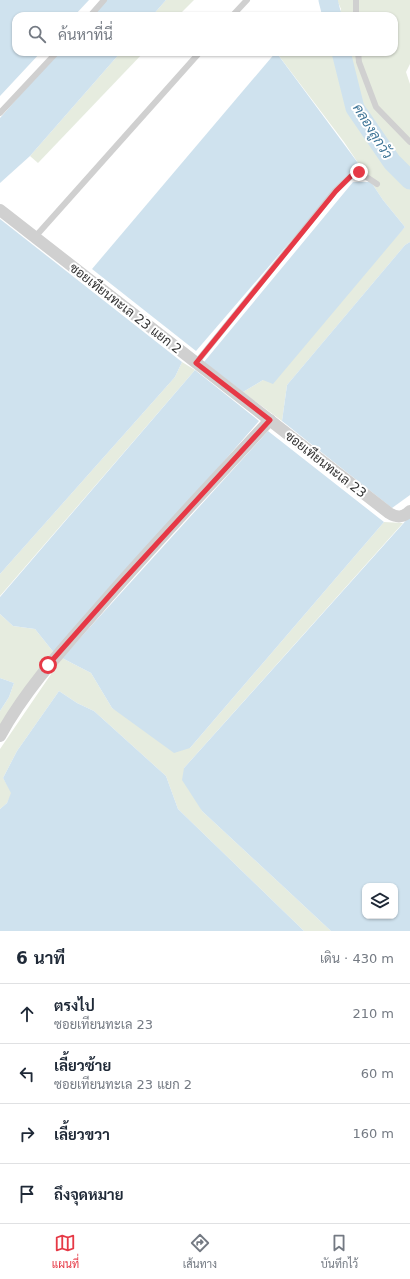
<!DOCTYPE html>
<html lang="th">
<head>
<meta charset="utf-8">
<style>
	body { margin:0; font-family:"DejaVu Sans",Sarabun,sans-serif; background:#f6f6f7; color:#1f2937 }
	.controls { position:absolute; right:12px; bottom:12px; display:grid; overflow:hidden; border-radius:8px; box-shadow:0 1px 3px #0004 }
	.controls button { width:36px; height:36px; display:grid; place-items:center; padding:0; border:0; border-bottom:1px solid #e0e1e3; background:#fff; color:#1f2937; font:20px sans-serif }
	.stop { position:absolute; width:12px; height:12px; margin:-9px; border:3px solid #e63946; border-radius:50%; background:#fff }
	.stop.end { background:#e63946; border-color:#fff; box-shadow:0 1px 4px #0008 }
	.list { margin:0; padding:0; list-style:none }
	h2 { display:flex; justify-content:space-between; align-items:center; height:52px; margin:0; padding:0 16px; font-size:17px }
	h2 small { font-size:13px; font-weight:400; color:#747a83 }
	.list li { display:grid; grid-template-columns:26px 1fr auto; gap:12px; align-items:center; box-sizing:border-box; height:60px; padding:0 16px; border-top:1px solid #e0e1e3 }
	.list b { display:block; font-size:15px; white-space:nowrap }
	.list p { margin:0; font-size:13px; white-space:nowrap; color:#747a83 }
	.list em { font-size:13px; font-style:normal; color:#747a83 }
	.icon { flex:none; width:22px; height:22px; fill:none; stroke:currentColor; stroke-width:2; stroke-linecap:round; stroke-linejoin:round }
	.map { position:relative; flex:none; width:410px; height:931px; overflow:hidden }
	.search { position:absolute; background:#fff; box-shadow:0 1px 3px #0004; left:12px; right:12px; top:12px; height:44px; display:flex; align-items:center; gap:10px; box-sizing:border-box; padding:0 14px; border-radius:12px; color:#747a83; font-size:15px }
	.sheet { height:292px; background:#fff }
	nav { display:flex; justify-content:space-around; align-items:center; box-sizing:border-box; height:56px; border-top:1px solid #e0e1e3; background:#fff; font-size:11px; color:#747a83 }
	nav a { display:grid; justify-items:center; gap:2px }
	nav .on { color:#e63946 }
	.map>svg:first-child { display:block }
	.green { fill:#e6ecdf }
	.water { fill:#cfe2ee; fill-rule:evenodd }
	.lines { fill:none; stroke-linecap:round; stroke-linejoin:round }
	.river { stroke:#cfe2ee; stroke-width:19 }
	.lane { stroke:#d0d0d0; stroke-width:6 }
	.street { stroke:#d0d0d0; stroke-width:12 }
	.route { stroke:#e63946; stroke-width:5 }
	.labels { text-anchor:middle; stroke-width:4; stroke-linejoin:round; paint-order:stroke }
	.street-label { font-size:13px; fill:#333; stroke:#fff }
	.water-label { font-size:14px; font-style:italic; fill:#3f7597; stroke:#fff }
</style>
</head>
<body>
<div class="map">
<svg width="410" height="931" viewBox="0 0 410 931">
	<rect width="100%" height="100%" fill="#fff"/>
	<g class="green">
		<path d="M166 0H194L178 16H152Z"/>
		<path d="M337 0H410V64L406 72 410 84V242L405 245 287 385 282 421 243 392 263 380 405 227 383 200 344 142 276 52H394V16H338L341 9Z"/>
		<path d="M121 52H144L38 163 30 156Z"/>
		<path d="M182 362 195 370 0 596V574L175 377Z"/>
		<path d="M384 522 403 523 184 768 202 811 331 931H304L178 809 166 776 94 711 77 703 59 691 17 751 3 778 12 793 7 803 0 809V749L62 658 91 673 112 708 190 748Z"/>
		<path d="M0 614 13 626 35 629 55 654 0 729V711L9 697 14 683 0 678Z"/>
	</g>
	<g class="water">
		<path d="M0 0H89L74 16H16V52H41L0 96Z"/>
		<path d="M104 0H166L152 16H90Z"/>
		<path d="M58 52H121L30 156 0 183V118Z"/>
		<path d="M276 52 358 163 196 351 92 269Z"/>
		<path d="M353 182H371L383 200 405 227 273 384 263 380 243 392 204 362Z"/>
		<path d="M0 219 182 362 175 377 0 574Z"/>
		<path d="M410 242V495L392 508 282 421 287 385 405 245Z"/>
		<path d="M195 370 259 421 55 654 35 629 13 626 0 614V597Z"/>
		<path d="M268 431 384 522 190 748 174 753 112 708 91 673 62 658Z"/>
		<path d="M410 516V931H331L202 811 182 780 184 768ZM365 886H395V916H365Z"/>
		<path d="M0 678 14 683 9 697 0 711Z"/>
		<path d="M59 691 77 703 94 711 166 776 178 809 304 931H0V809L7 803 11 793 3 778 17 751Z"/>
	</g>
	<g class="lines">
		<g class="river">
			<path d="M328 0 332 16"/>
			<path d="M341 52 355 108 392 162 410 180"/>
		</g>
		<g class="lane">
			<path d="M356 0V16"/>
			<path d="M90 16 104 0"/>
			<path d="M232 16 247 0"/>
			<path d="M358 52 359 62 376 107 410 142"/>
			<path d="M0 113 57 52"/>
			<path d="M35 237 200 52"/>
			<path d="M196 363 335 191 351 176 359 172 377 184"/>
		</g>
		<g class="street">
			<path d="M0 210 389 513C397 518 403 518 410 511"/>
			<path d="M0 736C26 689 61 651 96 611 152 546 212 483 270 420"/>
		</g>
	</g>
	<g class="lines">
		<path class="route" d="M48 665 118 586 270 420 196 363 336 191 351 176 359 172"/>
	</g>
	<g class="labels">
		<g class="street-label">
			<text transform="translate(126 308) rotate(38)" y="5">ซอยเทียนทะเล 23 แยก 2</text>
			<text transform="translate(326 464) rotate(38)" y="5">ซอยเทียนทะเล 23</text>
		</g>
		<g class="water-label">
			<text transform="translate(373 131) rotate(58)" y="5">คลองลูกวัว</text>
		</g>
	</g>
</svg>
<div class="controls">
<button><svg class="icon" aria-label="layers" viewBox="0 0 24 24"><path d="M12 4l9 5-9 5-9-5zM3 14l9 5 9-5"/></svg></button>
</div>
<div class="stop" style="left:48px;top:665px"></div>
<div class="stop end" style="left:359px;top:172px"></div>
<div class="search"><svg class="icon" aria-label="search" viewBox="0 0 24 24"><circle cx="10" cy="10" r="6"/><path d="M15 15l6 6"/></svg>ค้นหาที่นี่</div>
</div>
<section class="sheet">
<h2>6 นาที<small>เดิน · 430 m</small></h2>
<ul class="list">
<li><svg class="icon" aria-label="ahead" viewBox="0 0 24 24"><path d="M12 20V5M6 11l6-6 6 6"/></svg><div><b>ตรงไป</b><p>ซอยเทียนทะเล 23</p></div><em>210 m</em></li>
<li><svg class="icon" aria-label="left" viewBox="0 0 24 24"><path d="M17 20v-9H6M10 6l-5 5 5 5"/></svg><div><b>เลี้ยวซ้าย</b><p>ซอยเทียนทะเล 23 แยก 2</p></div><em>60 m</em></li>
<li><svg class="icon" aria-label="right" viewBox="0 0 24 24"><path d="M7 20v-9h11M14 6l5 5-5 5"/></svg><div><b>เลี้ยวขวา</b></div><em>160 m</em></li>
<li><svg class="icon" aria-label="arrive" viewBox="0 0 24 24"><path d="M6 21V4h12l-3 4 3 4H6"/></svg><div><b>ถึงจุดหมาย</b></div></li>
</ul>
</section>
<nav>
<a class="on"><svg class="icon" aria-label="map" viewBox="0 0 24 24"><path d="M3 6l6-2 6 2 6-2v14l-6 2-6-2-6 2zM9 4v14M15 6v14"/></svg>แผนที่</a>
<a><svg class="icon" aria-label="directions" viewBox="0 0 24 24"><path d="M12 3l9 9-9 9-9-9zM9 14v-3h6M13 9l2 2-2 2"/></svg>เส้นทาง</a>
<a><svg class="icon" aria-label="saved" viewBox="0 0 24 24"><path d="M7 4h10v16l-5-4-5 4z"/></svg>บันทึกไว้</a>
</nav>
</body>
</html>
